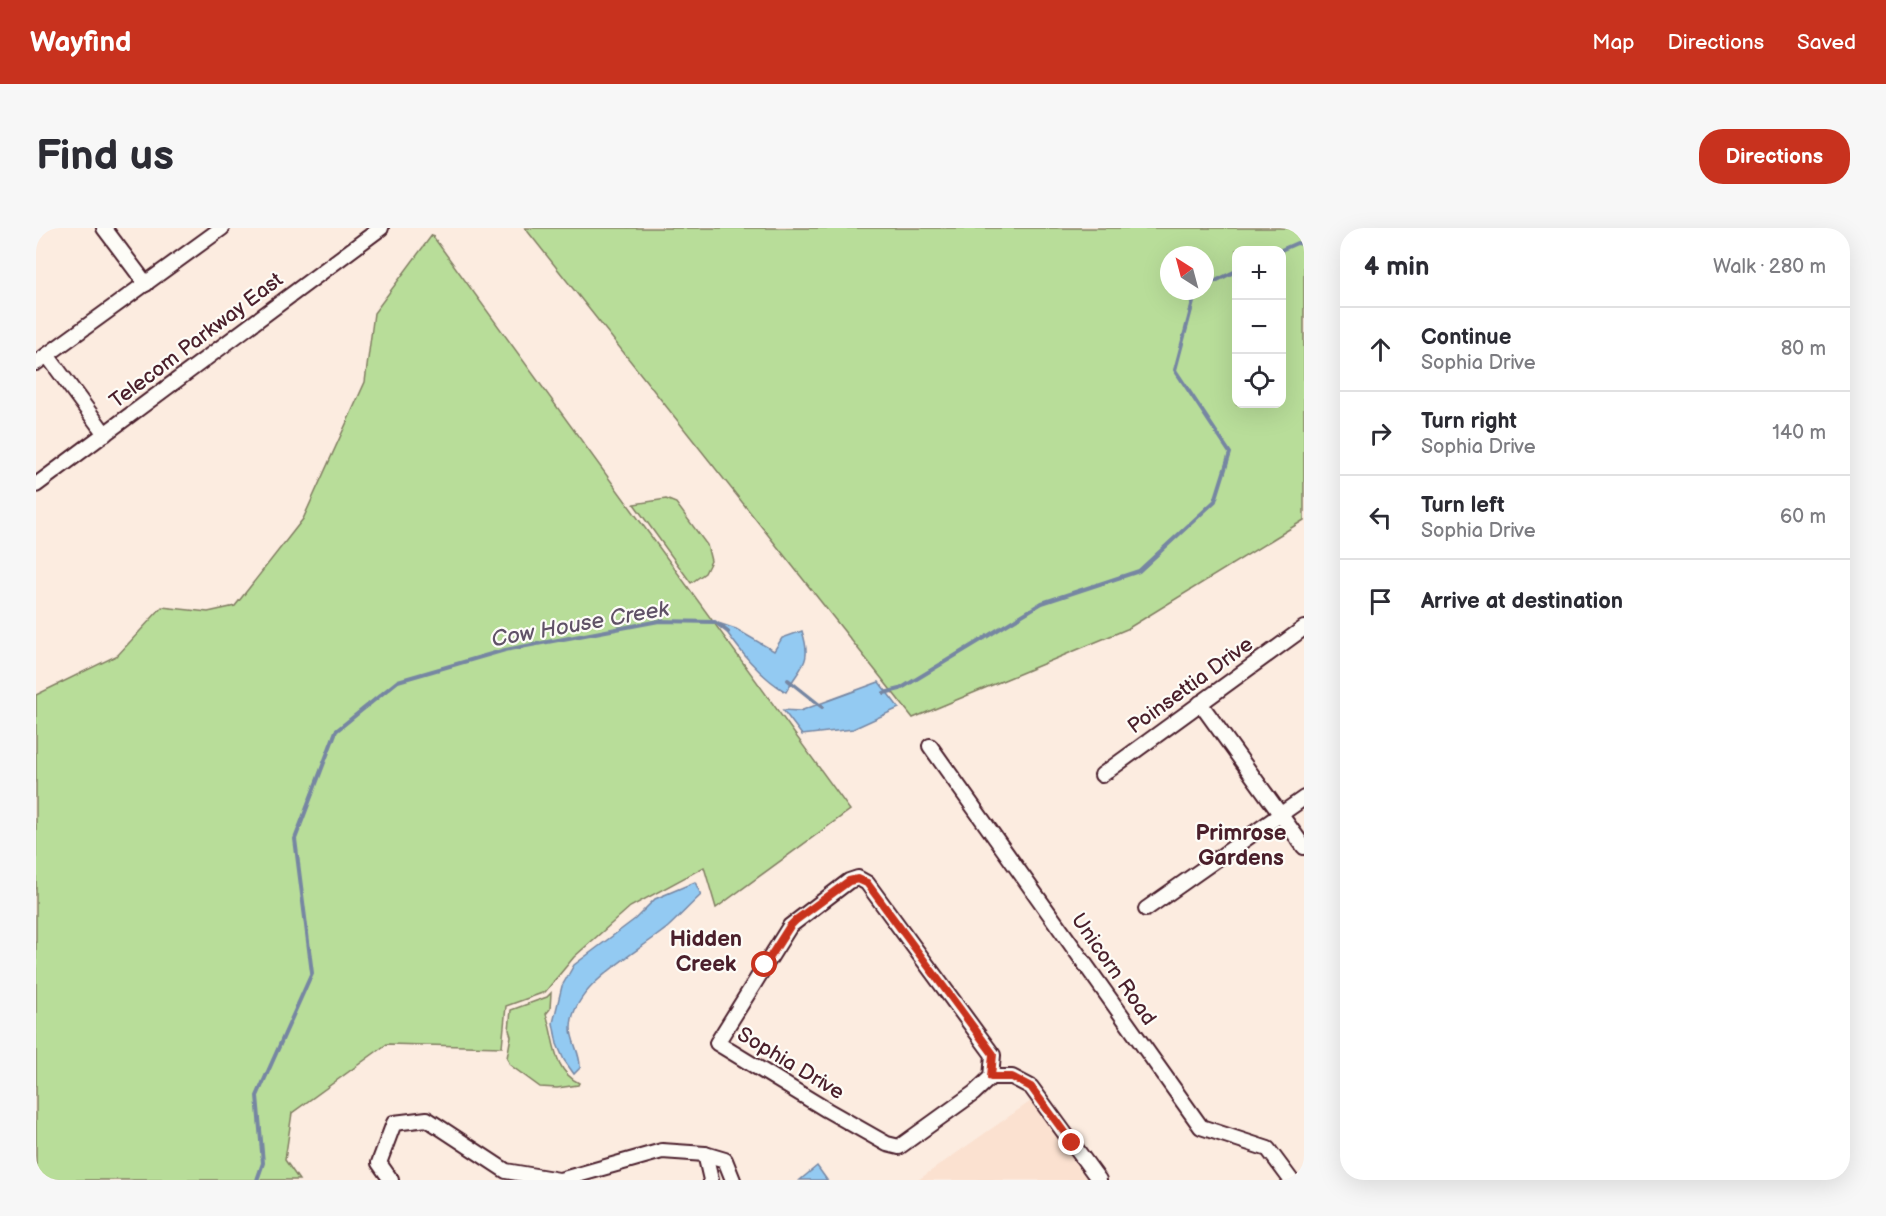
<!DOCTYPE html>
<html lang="en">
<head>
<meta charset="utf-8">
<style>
	body { margin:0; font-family:"Balsamiq Sans",sans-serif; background:#f7f7f7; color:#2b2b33 }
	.controls { position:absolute; right:18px; top:18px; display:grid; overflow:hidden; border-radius:12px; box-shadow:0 6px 24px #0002 }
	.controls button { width:54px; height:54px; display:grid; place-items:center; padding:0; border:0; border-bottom:2px solid #e1e1e2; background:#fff; color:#2b2b33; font:30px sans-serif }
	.compass { position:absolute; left:1124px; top:18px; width:54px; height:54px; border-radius:50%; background:#fff; box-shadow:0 6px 24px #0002; rotate:324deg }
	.stop { position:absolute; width:18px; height:18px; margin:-14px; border:4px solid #c8321e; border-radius:50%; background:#fff }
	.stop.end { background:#c8321e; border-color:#fff; box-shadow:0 2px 6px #0008 }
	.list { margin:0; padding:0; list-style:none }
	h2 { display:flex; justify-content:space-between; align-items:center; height:78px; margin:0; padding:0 24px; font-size:26px }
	h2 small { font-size:20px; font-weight:400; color:#7c7c81 }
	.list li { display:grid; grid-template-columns:39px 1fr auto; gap:18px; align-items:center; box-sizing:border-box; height:84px; padding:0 24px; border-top:2px solid #e1e1e2 }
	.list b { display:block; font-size:22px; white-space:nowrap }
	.list p { margin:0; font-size:20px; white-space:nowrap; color:#7c7c81 }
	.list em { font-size:20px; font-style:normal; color:#7c7c81 }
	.icon { flex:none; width:33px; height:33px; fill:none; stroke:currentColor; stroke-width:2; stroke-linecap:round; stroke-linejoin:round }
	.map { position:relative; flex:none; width:1268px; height:952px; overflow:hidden; border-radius:24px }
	header { display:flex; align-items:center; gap:36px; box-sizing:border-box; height:84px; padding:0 30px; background:#c8321e; color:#fff }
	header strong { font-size:28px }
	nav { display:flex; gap:33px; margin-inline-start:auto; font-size:21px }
	.intro { display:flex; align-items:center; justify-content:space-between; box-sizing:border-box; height:144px; padding:0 36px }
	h1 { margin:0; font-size:42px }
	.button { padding:15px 27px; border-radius:24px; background:#c8321e; color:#fff; font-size:21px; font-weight:700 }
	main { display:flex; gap:36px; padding:0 36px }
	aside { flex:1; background:#fff; border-radius:24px; box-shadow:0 6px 24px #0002 }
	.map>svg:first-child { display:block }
	.built { fill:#fbe1d0 }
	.green { fill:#b8dd99; stroke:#817e62; stroke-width:1.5; fill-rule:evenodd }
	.water { fill:#93caf2; stroke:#7686a2; stroke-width:1.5 }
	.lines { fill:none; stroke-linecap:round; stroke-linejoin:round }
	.stream { stroke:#7686a2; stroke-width:4 }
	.minor-casing { stroke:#4a1f2b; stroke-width:18 }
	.minor { stroke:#fdfcf7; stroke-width:14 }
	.route { stroke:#c8321e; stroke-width:8 }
	.labels { text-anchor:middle; stroke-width:4.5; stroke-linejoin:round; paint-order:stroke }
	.street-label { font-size:21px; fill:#4a1f2b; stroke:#fdfcf7 }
	.water-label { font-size:22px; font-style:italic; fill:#605267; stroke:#fdfcf7 }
	.neighbourhood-label { font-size:22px; font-weight:bold; fill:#4a1f2b; stroke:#fdfcf7 }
</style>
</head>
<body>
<header>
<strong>Wayfind</strong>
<nav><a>Map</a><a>Directions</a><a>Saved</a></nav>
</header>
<div class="intro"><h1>Find us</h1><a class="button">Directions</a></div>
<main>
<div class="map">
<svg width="1268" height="952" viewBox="0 0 1268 952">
	<rect width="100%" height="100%" fill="#fcece0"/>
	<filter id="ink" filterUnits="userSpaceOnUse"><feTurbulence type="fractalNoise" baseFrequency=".0167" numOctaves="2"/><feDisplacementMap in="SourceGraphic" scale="12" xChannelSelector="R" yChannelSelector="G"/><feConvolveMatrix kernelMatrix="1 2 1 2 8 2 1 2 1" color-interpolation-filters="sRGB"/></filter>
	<g filter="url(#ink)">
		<path class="built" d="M995 873 1052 952H882Z"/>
		<g class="green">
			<path d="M489 0H1268V292L1091 401 877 490ZM1246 22V176H1200V22ZM1133 27H1169V63H1133Z"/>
			<path d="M396 7 814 582 680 680 668 639 594 679 538 729 509 764 470 778 466 819 351 816 256 885 249 932 263 952H0V467L82 427 126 379 172 384 199 378 267 291 329 154 338 85Z"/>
			<path d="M630 271 640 275 671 317 675 333 669 345 655 355 598 276Z"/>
			<path d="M515 765 514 781 510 786C519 811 516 842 543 855L542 857 521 860 504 859 474 837 471 830 475 808 473 802 475 782 511 769Z"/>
		</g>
		<g class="water">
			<path d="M685 396 700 401 738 423 746 410 766 403C777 437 764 437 750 464 722 447 704 423 685 396Z"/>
			<path d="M843 454 863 480 817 501 766 507 747 482 764 483Z"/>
			<path d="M659 654 665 667C654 677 643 689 632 699 603 724 535 757 535 800 535 814 545 826 544 840L538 846 528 832 521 816 517 795 526 758 538 737 599 691 619 671Z"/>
			<path d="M781 938 791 952H764Z"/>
		</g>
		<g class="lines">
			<g class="stream">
				<path d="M1245 22 1261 15 1268 16"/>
				<path d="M1169 58 1200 43"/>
				<path d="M752 452 786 479"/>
				<path d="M848 465 864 461 1006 375 1103 343 1179 273 1194 225 1139 142 1160 63"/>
				<path d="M221 952 227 935 221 868 276 745 259 611 300 503 362 453 469 422 623 393 679 394 692 404"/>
			</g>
			<g class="minor-casing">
				<g id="minor">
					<path d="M68 0 110 56"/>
					<path d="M11 127 69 206"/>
					<path d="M0 135 186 0"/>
					<path d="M0 257 345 0"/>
					<path d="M1164 475 1268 619"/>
					<path d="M894 518 1165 899 1232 921 1255 952"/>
					<path d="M1066 547 1268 400"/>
					<path d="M1110 681 1268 570"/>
					<path d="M955 849 957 827 831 655 822 650 813 653 754 698 681 815 791 882 851 916 863 919 938 865 955 849H976L995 859 1063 952"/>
					<path d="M669 926 675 952"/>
					<path d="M355 952 343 935 358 895 391 891 470 943 523 952"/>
					<path d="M524 952 626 923 669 926 689 932 697 952"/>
				</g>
			</g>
			<use href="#minor" class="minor"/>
		</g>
	</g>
	<g class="lines" filter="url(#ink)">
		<path class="route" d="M729 737 754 698 760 692 813 653 822 651 831 655 957 826 955 849H976L995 859 1036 915"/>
	</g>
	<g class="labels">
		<g class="street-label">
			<text transform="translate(160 112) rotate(-37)" y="7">Telecom Parkway East</text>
			<text transform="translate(1154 457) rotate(-36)" y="7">Poinsettia Drive</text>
			<text transform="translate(1078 741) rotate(55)" y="7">Unicorn Road</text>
			<text transform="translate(755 835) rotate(31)" y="7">Sophia Drive</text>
		</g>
		<g class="water-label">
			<text transform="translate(544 395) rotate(-10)" y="8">Cow House Creek</text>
		</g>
		<g class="neighbourhood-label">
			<text x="1205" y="612">Primrose<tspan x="1205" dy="25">Gardens</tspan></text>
			<text x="670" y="718">Hidden<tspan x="670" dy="25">Creek</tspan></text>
		</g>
	</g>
</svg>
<div class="controls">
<button>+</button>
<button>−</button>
<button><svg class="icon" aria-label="locate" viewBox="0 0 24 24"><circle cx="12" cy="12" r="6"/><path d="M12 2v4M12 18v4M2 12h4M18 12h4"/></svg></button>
</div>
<svg class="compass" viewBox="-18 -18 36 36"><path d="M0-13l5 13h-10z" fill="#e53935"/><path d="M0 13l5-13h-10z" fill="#7c7c81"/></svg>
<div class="stop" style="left:729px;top:737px"></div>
<div class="stop end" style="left:1036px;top:915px"></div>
</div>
<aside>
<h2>4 min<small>Walk · 280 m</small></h2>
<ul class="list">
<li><svg class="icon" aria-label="ahead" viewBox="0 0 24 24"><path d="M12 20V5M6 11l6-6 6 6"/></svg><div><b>Continue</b><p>Sophia Drive</p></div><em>80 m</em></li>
<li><svg class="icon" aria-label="right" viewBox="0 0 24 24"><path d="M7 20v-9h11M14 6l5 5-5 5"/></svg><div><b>Turn right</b><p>Sophia Drive</p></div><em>140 m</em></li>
<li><svg class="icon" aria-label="left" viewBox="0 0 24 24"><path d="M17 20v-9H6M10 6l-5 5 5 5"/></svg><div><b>Turn left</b><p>Sophia Drive</p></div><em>60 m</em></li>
<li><svg class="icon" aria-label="arrive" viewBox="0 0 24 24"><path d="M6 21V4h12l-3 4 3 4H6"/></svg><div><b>Arrive at destination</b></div></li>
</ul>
</aside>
</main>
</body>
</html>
